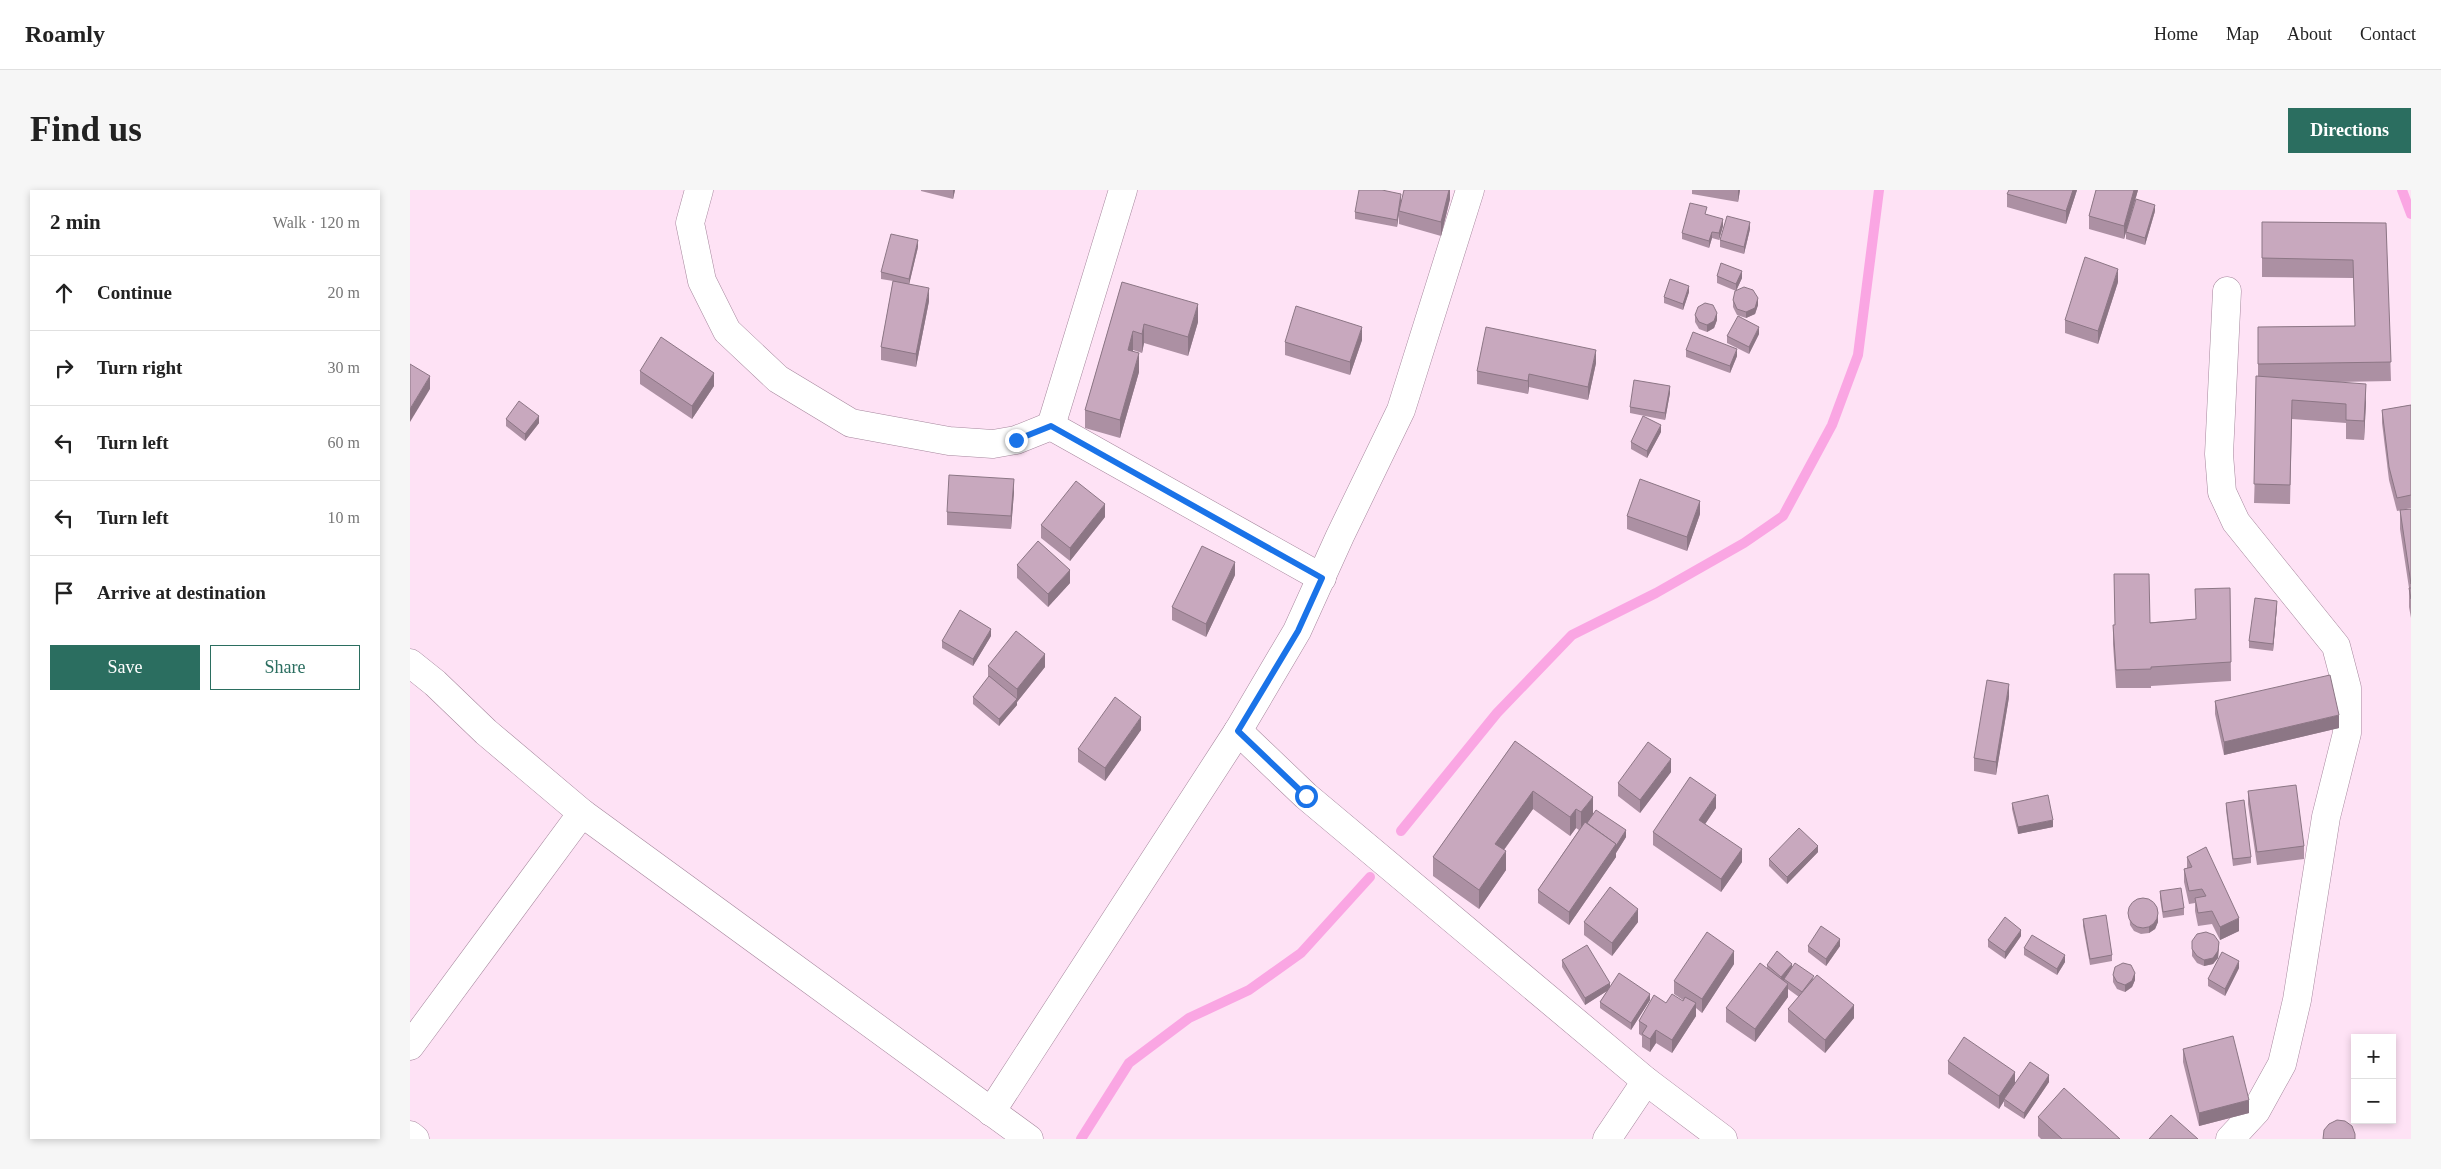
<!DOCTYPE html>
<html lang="en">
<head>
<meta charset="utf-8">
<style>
	body { margin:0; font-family:"Times New Roman",serif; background:#f6f6f6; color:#222 }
	.controls { position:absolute; right:15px; bottom:15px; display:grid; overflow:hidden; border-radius:0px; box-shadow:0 2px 8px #0003 }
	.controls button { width:45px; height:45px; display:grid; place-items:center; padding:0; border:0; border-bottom:1px solid #e0e0e0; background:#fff; color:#222; font:25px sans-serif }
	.stop { position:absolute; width:15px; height:15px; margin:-11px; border:4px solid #1a73e8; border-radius:50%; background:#fff }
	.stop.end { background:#1a73e8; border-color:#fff; box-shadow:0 1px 5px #0008 }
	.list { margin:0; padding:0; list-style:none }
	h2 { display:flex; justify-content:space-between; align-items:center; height:65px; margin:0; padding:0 20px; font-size:21px }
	h2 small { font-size:16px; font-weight:400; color:#767676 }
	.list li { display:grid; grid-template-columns:32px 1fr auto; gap:15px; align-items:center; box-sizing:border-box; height:75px; padding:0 20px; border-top:1px solid #e0e0e0 }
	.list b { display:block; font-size:19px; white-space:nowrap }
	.list em { font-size:16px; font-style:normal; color:#767676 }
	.actions { display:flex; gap:10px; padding:15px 20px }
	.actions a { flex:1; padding:11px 0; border:1px solid #2b6e60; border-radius:0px; text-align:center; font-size:18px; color:#2b6e60 }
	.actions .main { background:#2b6e60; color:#fff }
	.icon { flex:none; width:28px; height:28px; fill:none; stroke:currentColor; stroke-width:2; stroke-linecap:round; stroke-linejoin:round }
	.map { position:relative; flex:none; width:2001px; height:949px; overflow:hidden; border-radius:0px }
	header { display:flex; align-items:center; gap:30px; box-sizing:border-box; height:70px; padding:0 25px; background:#fff; border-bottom:1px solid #e0e0e0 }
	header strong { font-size:24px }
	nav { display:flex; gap:28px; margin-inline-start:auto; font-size:18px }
	.intro { display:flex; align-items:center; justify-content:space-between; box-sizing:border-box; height:120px; padding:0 30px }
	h1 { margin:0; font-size:35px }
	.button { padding:12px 22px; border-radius:0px; background:#2b6e60; color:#fff; font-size:18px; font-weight:700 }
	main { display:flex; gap:30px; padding:0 30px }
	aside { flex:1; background:#fff; border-radius:0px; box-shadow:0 2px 8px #0003 }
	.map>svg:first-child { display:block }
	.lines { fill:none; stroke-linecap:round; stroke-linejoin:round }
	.stream { stroke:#faa6e3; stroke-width:10 }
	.minor-casing { stroke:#a6879d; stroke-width:29 }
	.minor { stroke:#fff; stroke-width:28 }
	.wall { fill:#ac90a3 }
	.shaded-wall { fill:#8c7685 }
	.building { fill:#c8a8be; stroke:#8c7685 }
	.route { stroke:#1a73e8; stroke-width:6 }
</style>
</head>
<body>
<header>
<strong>Roamly</strong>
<nav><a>Home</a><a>Map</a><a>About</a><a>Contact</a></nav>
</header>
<div class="intro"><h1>Find us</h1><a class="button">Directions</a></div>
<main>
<aside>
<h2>2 min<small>Walk · 120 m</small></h2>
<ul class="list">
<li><svg class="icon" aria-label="ahead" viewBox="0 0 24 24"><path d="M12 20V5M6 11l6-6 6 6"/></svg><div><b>Continue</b></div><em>20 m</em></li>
<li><svg class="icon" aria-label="right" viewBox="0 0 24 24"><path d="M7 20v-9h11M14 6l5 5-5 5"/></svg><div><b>Turn right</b></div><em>30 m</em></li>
<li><svg class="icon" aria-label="left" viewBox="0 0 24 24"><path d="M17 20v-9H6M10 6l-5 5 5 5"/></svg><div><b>Turn left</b></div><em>60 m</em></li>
<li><svg class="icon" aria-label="left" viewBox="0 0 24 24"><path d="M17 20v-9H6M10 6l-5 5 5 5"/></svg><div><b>Turn left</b></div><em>10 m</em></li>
<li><svg class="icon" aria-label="arrive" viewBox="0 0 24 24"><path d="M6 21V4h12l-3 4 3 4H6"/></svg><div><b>Arrive at destination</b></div></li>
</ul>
<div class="actions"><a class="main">Save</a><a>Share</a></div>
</aside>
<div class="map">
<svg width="2001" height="949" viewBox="0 0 2001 949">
	<rect width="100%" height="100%" fill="#fee2f5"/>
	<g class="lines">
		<g class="stream">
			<path d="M1992 0 2001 24"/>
			<path d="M991 641 1087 523 1162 445 1246 403 1334 353 1373 326 1422 235 1448 165 1469 0"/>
			<path d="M671 949 719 873 779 828 839 800 891 763 960 687"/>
		</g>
		<g class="minor-casing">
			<g id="minor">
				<path d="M289 0 280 33 292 91 317 141 368 189 441 233 539 251 583 254 606 250 641 236"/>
				<path d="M1817 101 1809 264 1812 302 1826 332 1926 456 1937 498V543L1916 627 1887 810 1872 874 1846 921 1820 949"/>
				<path d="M641 236 912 388"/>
				<path d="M641 236 713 0"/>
				<path d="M0 473 25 493 76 542 172 623 619 949"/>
				<path d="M828 541 896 606 1236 891 1313 949"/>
				<path d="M0 856 172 623"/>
				<path d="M581 922 828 541 887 441 930 346 991 220 1060 0"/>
				<path d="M0 945 5 949"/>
				<path d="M1197 949 1236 891"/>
			</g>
		</g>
		<use href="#minor" class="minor"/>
	</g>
	<g class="wall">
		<path d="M511 0H545L543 9 511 1Z"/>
		<path d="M1040 0V9L1031 46 989 34V25L987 37 945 29V22L991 10Z"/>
		<path d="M1282 0H1330L1328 12 1282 4Z"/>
		<path d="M1599 0H1667L1656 34 1597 17V4Z"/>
		<path d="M1686 0H1728L1714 49 1679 39V26Z"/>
		<path d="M1745 21 1735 55 1716 49V42Z"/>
		<path d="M1297 24 1313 36 1309 50 1302 48 1299 58 1272 49V43Z"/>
		<path d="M1852 32 1976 33 1981 191 1928 192 1956 212 1954 250 1936 249V233L1882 229 1880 314 1844 313 1848 186V137L1945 136 1943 88 1852 87Z"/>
		<path d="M1340 39 1334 64 1310 57V50Z"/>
		<path d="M508 57 499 94 519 111 506 177 471 170V157L483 91 471 89V82Z"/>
		<path d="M1307 86 1332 88 1326 101 1348 115 1345 124 1336 128 1327 125 1323 117V110L1326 101 1307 93Z"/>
		<path d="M712 92 788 132 778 166 734 153 732 163 723 160V161L729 182 710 248 675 238V220Z"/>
		<path d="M1708 92 1688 154 1655 143V130Z"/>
		<path d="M1279 102 1273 120 1254 113V107Z"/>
		<path d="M1285 125 1307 130 1304 138 1297 142 1289 139 1285 132Z"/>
		<path d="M1349 144 1339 164 1317 153V146Z"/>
		<path d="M952 150 940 185 875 165V152Z"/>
		<path d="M1276 160 1327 166 1320 183 1276 167Z"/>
		<path d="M1186 173 1178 210 1119 197 1118 204 1067 194V181Z"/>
		<path d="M230 181 304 196 282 229 230 194Z"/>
		<path d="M1260 203 1255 230 1220 223V217Z"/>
		<path d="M2001 215V318L1987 321 1979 290 1972 233V220Z"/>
		<path d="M96 229 129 233 115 251 96 236Z"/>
		<path d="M1251 242 1237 268 1221 259V252Z"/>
		<path d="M604 302 601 339 537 335V322Z"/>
		<path d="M2001 319V428L1999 417V398L1990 339V320Z"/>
		<path d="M1290 324 1277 361 1217 339V326Z"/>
		<path d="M695 327 660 371 631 348V335Z"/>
		<path d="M607 375 660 393 638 417 607 388Z"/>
		<path d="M825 385 796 447 762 430V417Z"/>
		<path d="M1820 398 1821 491 1741 496V498H1706L1703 454V435L1786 429Z"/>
		<path d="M1867 417 1863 461 1839 458V451Z"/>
		<path d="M581 446 563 476 532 458V451Z"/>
		<path d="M578 476 635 477 607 512V515L589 536 563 514V507L578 488Z"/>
		<path d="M1599 507 1586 585 1564 581V568Z"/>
		<path d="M1805 511 1929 538 1814 565 1805 524Z"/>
		<path d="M731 540 695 591 668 572V559Z"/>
		<path d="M1105 551 1183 624 1216 647 1206 663V667L1159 735 1128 713V700L1169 640 1166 638 1160 646 1123 619 1094 660 1096 680 1069 719 1023 686V667Z"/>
		<path d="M1261 582 1230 623 1208 606V593Z"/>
		<path d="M1838 601 1894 656V669L1847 675 1838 614Z"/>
		<path d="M1602 613 1643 637 1608 644 1602 619Z"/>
		<path d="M1816 613 1841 667V673L1823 676 1816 620Z"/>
		<path d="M1306 618 1295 634 1332 672 1311 702 1243 655V642Z"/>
		<path d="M1408 662 1377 694 1359 676V669Z"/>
		<path d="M1777 667 1829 741 1810 750 1802 734 1788 736 1785 721V713L1779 714 1774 692V679L1777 678Z"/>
		<path d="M1750 701 1774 718V725L1753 728 1750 708Z"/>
		<path d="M1719 720 1748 732 1745 739 1739 743 1731 744 1724 741 1720 735Z"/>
		<path d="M1673 729 1702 765V771L1680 775 1673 736Z"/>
		<path d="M1174 732H1228L1202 766 1174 745Z"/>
		<path d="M1611 746 1595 769 1578 757V750Z"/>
		<path d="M1782 751 1809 759 1808 768 1803 774 1794 776 1787 773 1782 766Z"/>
		<path d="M1398 756H1430L1416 776 1398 762Z"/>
		<path d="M1614 758 1655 772 1647 785 1614 765Z"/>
		<path d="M1152 770 1200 797 1240 810 1221 840 1190 818V812L1197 801 1175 815 1152 777Z"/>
		<path d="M1324 774 1292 823 1286 818V826L1262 863 1246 853 1240 862 1232 857V846L1229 844V831L1273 811V810L1264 804V791Z"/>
		<path d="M1357 775 1382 778 1404 789 1444 828 1415 863 1378 832V819L1389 807 1378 799V807L1345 852 1316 832V818L1357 778Z"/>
		<path d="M1829 778 1815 806 1798 796V789Z"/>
		<path d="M1703 785 1725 790 1722 797 1715 802 1707 799 1703 792Z"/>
		<path d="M1773 859 1839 923 1789 936 1773 872Z"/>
		<path d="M1538 871 1605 894 1639 892 1614 929 1594 916V911L1589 919 1538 884Z"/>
		<path d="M1628 927 1710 949H1631L1628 946Z"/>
	</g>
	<g class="shaded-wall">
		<path d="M543 0H545L543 9Z"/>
		<path d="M1039 0H1040V9L1031 46V32Z"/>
		<path d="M1328 0H1330L1328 12Z"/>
		<path d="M1663 0H1667L1656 34V21Z"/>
		<path d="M1724 0H1728L1714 49V36Z"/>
		<path d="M991 4V10L989 21 987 37V30Z"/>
		<path d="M1745 15V21L1735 55V48Z"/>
		<path d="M1313 29V36L1309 50V43Z"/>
		<path d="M1340 32V39L1334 64V57Z"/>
		<path d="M1302 42V48L1299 58V51Z"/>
		<path d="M508 50V57L499 95V89Z"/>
		<path d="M1708 79V92L1688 154V141Z"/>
		<path d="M1332 81V88L1326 101V94Z"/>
		<path d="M1279 96V102L1273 120V114Z"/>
		<path d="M519 98V111L506 177V164Z"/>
		<path d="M1348 108V115L1345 124 1336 128V122Z"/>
		<path d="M788 114V132L778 166V147Z"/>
		<path d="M1307 123V130L1304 138 1297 142V135Z"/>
		<path d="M734 134V153L732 163V144Z"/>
		<path d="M952 137V150L940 185V172Z"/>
		<path d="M1349 137V144L1339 164V157Z"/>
		<path d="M723 141V160L718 179V160Z"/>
		<path d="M1327 159V166L1320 183V176Z"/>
		<path d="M1186 160V173L1178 210V197Z"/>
		<path d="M729 163V182L710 248V230Z"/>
		<path d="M304 183V196L282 229V216Z"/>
		<path d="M1119 184V197L1118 204V191Z"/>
		<path d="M20 186V199L0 232V219Z"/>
		<path d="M1956 194V212L1954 250V231Z"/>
		<path d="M1260 196V203L1255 230V223Z"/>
		<path d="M129 226V233L115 251V244Z"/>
		<path d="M1251 235V242L1237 268V261Z"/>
		<path d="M604 289V302L601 339V326Z"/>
		<path d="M1290 311V324L1277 361V347Z"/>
		<path d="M695 314V327L660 371V358Z"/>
		<path d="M825 372V385L796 447V434Z"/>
		<path d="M660 380V393L638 417V404Z"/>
		<path d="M1867 411V417L1863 461V454Z"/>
		<path d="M581 439V446L563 476V469Z"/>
		<path d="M635 464V477L607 512V499Z"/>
		<path d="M1599 494V507L1586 585V572Z"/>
		<path d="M607 509V515L589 536V529Z"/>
		<path d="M1929 525V538L1814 565V552Z"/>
		<path d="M731 527V540L695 591V578Z"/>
		<path d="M1261 569V582L1230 623V610Z"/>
		<path d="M1123 601V619L1085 672V654Z"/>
		<path d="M1306 605V618L1289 643V630Z"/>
		<path d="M1183 607V625L1171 641V622Z"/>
		<path d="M1166 619V638L1160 646V627Z"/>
		<path d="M1643 630V637L1608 644V637Z"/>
		<path d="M1216 640V647L1206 663V656Z"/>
		<path d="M1206 654V667L1159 735V722Z"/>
		<path d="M1408 656V662L1377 694V687Z"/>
		<path d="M1332 659V672L1311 702V689Z"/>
		<path d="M1096 661V680L1069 719V700Z"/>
		<path d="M1228 719V732L1202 766V753Z"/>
		<path d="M1748 725V732L1745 739 1739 743V736Z"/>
		<path d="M1829 728V741L1810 750V737Z"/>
		<path d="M1611 740V746L1595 769V762Z"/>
		<path d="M1430 749V756L1416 776V769Z"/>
		<path d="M1809 752 1808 768 1803 774 1794 776V770Z"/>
		<path d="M1324 761V774L1292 823V809Z"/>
		<path d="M1655 765V772L1647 785V779Z"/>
		<path d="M1829 771V778L1815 806V799Z"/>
		<path d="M1382 774V781L1371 794V787Z"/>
		<path d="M1725 783V790L1722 797 1715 802V795Z"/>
		<path d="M1200 793V799L1175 815V808Z"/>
		<path d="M1378 794V807L1345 852V839Z"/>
		<path d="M1240 804V810L1221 840V833Z"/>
		<path d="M1286 813V826L1262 863V850Z"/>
		<path d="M1444 815V828L1415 863V850Z"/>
		<path d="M1246 840V853L1240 862V849Z"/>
		<path d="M1605 882V895L1594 909V911L1589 919V906Z"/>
		<path d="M1639 885V892L1614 929V923Z"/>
		<path d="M1839 910V923L1789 936V923Z"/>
	</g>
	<g class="building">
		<path d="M949 0H972L991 4 987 30 945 22Z"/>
		<path d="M994 0H1039L1031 32 989 21Z"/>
		<path d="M1599 0H1663L1656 21 1597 4Z"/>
		<path d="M1686 0H1724L1714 36 1679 26Z"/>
		<path d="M1726 9 1745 15 1735 48 1716 42Z"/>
		<path d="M1280 13 1297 17 1295 24 1313 29 1309 43 1302 42 1299 51 1272 43Z"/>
		<path d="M1317 26 1340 32 1334 57 1310 50Z"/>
		<path d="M1852 32 1976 33 1981 172 1848 174V137L1945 136 1943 70 1852 68Z"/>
		<path d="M481 44 508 50 499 89 471 82Z"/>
		<path d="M1675 67 1708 79 1688 141 1655 130Z"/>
		<path d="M1311 73 1332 81 1326 94 1307 86Z"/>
		<path d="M1260 89 1279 96 1273 114 1254 107Z"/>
		<path d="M483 91 519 98 506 164 471 157Z"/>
		<path d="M712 92 788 114 778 147 734 134 732 144 723 141 718 160 729 163 710 230 675 220Z"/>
		<path d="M1334 97 1343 100 1348 108 1345 118 1336 122 1327 119 1323 110 1325 101Z"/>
		<path d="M1295 113 1303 115 1307 123 1304 131 1297 135 1289 132 1285 125 1288 117Z"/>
		<path d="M886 116 952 137 940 172 875 152Z"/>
		<path d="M1328 126 1349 137 1339 157 1317 146Z"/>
		<path d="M1076 137 1186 160 1178 197 1119 184 1118 191 1067 181Z"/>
		<path d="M1283 142 1327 159 1320 176 1276 160Z"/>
		<path d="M251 147 304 183 282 216 230 181Z"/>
		<path d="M0 174 20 186 0 219Z"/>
		<path d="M1846 186 1956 194 1954 231 1936 230V214L1882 210 1880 295 1844 294Z"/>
		<path d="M1224 190 1260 196 1255 223 1220 217Z"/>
		<path d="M109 211 129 226 115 244 96 229Z"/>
		<path d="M2001 215V305L1987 308 1979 277 1972 220Z"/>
		<path d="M1233 226 1251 235 1237 261 1221 252Z"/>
		<path d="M539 285 604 289 601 326 537 322Z"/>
		<path d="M1230 289 1290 311 1277 347 1217 326Z"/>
		<path d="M666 291 695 314 660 358 631 335Z"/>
		<path d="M2001 319V394L1990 320Z"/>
		<path d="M628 351 660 380 638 404 607 375Z"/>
		<path d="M792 356 825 372 796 434 762 417Z"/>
		<path d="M1704 384H1739L1740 433 1786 429 1785 399 1820 398 1821 472 1741 477V479L1706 480 1703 435H1705Z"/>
		<path d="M1999 398H2001V409Z"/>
		<path d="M1845 408 1867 411 1863 454 1839 451Z"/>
		<path d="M550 420 581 439 563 469 532 451Z"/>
		<path d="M606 441 635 464 607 499 578 476Z"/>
		<path d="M1920 485 1929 525 1814 552 1805 511Z"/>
		<path d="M579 486 607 509 589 529 563 507Z"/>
		<path d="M1577 490 1599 494 1586 572 1564 568Z"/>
		<path d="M705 507 731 527 695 578 668 559Z"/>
		<path d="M1105 551 1183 607 1171 622 1166 619 1160 627 1123 601 1085 654 1096 661 1069 700 1023 667Z"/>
		<path d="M1238 552 1261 569 1230 610 1208 593Z"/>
		<path d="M1280 587 1306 605 1289 630 1332 659 1311 689 1243 642Z"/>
		<path d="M1886 595 1894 656 1847 662 1838 601Z"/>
		<path d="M1638 605 1643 630 1608 637 1602 613Z"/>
		<path d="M1834 610 1841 667 1823 669 1816 613Z"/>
		<path d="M1186 620 1216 640 1206 656V654L1177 633Z"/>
		<path d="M1175 632 1206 654 1159 722 1128 700Z"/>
		<path d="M1389 638 1408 656 1377 687 1359 669Z"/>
		<path d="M1796 657 1829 728 1810 737 1802 721 1788 723 1785 708 1796 706 1792 699 1779 701 1774 679 1782 677 1777 667Z"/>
		<path d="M1200 697 1228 719 1202 753 1174 732Z"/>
		<path d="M1771 698 1774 718 1753 722 1750 701Z"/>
		<circle cx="1733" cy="723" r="15"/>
		<path d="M1696 725 1702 765 1680 769 1673 729Z"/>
		<path d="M1595 727 1611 740 1595 762 1578 750Z"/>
		<path d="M1411 736 1430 749 1416 769 1398 756Z"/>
		<path d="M1297 742 1324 761 1292 809 1264 791Z"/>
		<path d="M1796 742 1804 745 1809 752 1808 761 1803 768 1794 770 1787 766 1782 759V751L1787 744Z"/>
		<path d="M1622 745 1655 765 1647 779 1614 758Z"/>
		<path d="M1177 755 1200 793 1175 808 1152 770Z"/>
		<path d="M1367 761 1382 774 1371 787 1357 775Z"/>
		<path d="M1812 762 1829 771 1815 799 1798 789Z"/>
		<path d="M1350 773 1378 794 1345 839 1316 818Z"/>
		<path d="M1385 773 1404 786 1392 802 1374 789Z"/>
		<path d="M1713 773 1721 775 1725 783 1722 791 1715 795 1707 792 1703 785 1705 777Z"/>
		<path d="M1209 783 1240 804 1221 833 1190 812Z"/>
		<path d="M1407 785 1444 815 1415 850 1378 819Z"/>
		<path d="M1262 804 1273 811 1275 807 1286 813 1262 850 1246 840 1240 849 1232 844 1237 836 1229 831 1244 805 1256 813Z"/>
		<path d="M1823 846 1839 910 1789 923 1773 859Z"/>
		<path d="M1554 847 1605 882 1589 906 1538 871Z"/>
		<path d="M1620 872 1639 885 1614 923 1594 909Z"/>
		<path d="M1654 898 1710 949H1652L1628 927Z"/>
		<path d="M1761 925 1788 949H1739Z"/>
		<path d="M1927 930 1935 931 1942 936 1945 944V949H1913L1914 940 1919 934Z"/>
	</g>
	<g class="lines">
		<path class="route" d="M606 250 641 236 912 388 888 441 828 541 896 606"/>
	</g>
</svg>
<div class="controls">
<button>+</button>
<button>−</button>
</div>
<div class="stop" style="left:896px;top:606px"></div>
<div class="stop end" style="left:606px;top:250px"></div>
</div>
</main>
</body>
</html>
